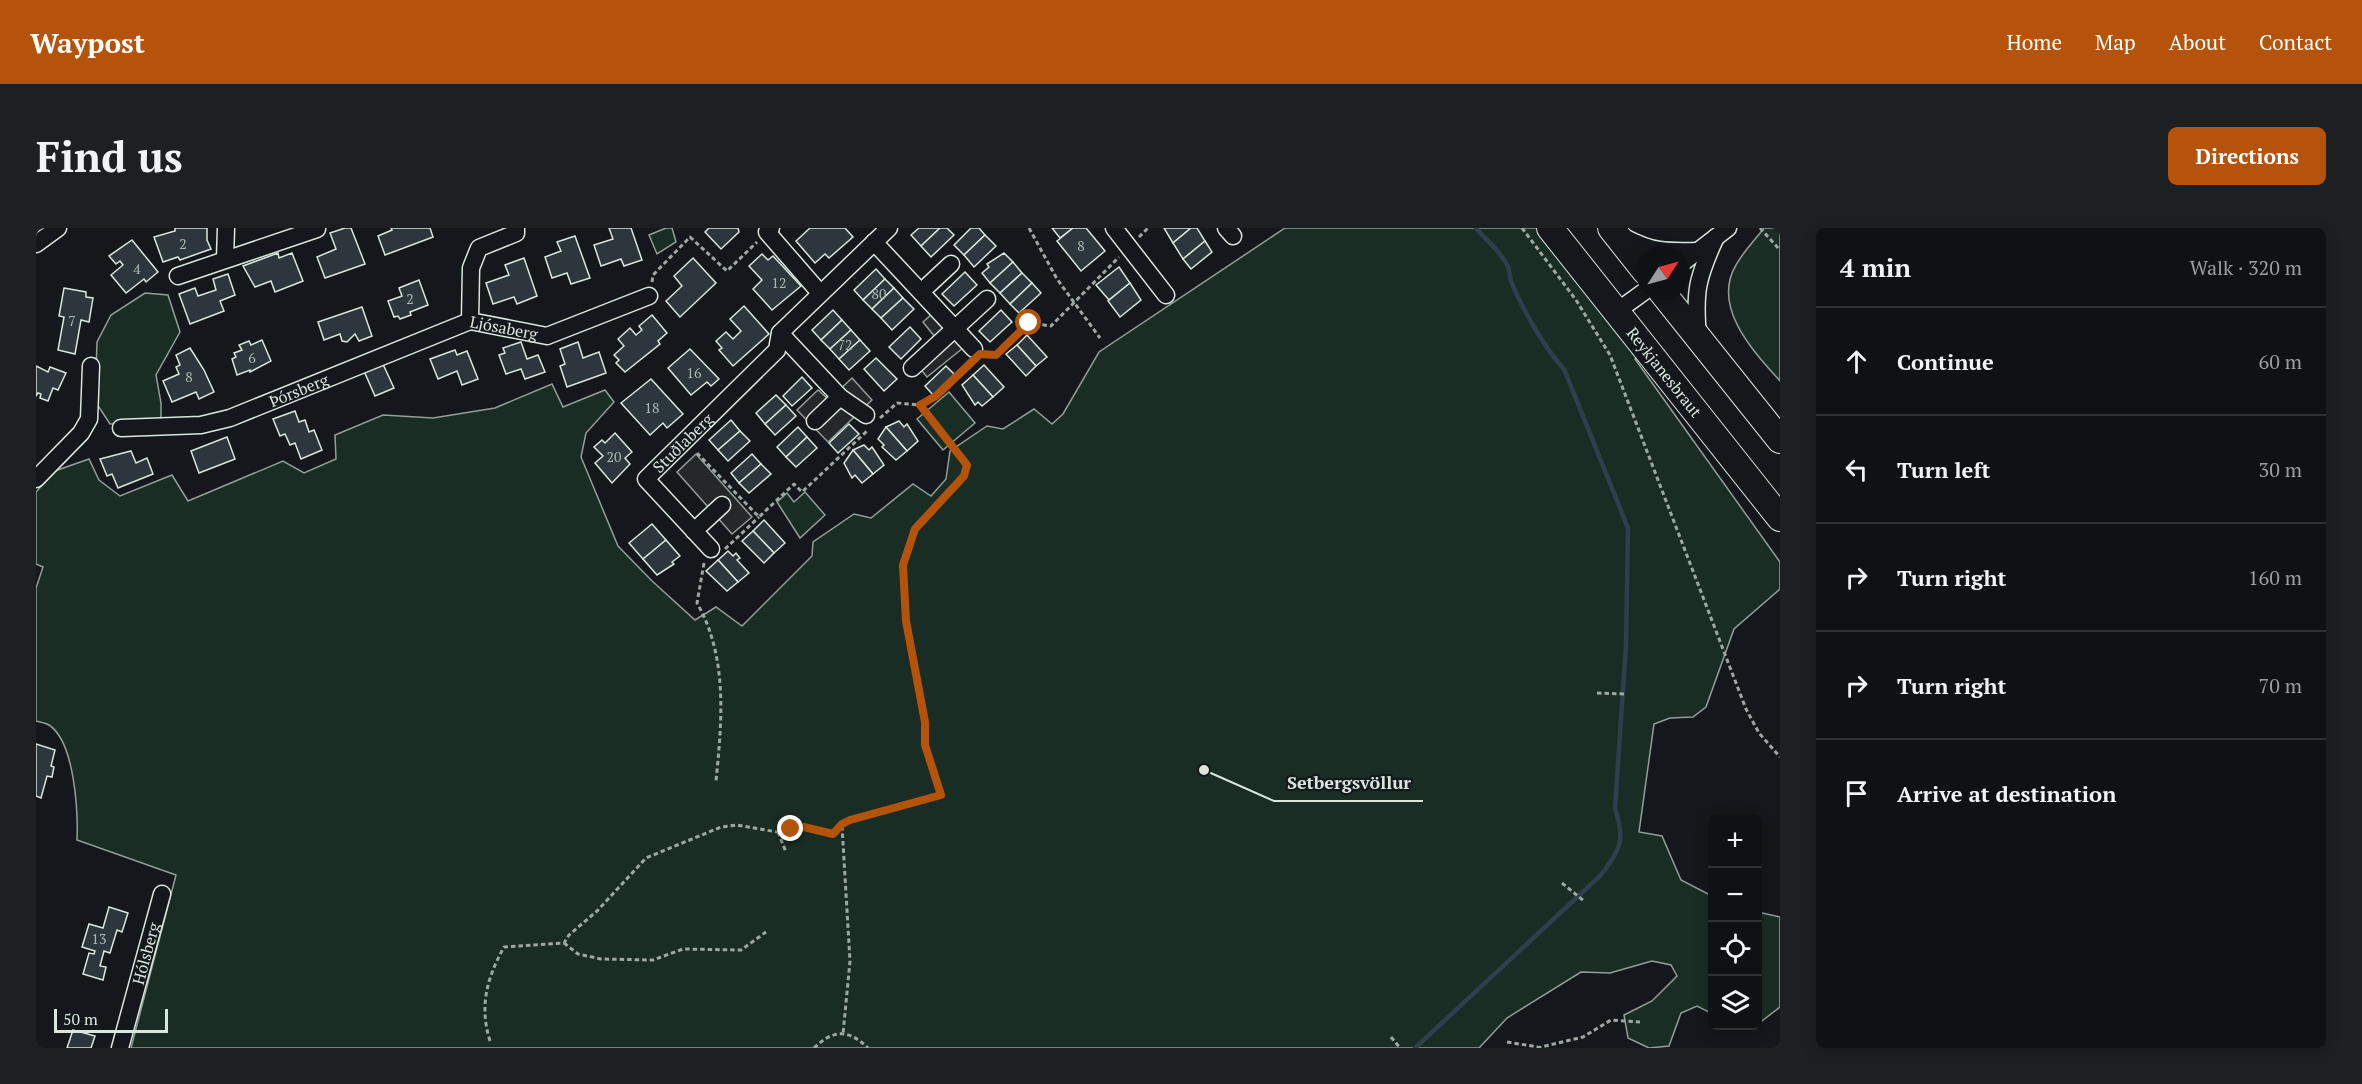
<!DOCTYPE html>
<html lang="en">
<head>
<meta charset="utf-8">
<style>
	body { margin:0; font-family:"PT Serif",serif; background:#1d2022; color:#f1f3f6 }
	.controls { position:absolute; right:18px; bottom:18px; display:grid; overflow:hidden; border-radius:9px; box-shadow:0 3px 15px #0003 }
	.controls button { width:54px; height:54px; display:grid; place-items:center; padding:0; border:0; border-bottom:2px solid #2f3234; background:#0f1215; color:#f1f3f6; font:30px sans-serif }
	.compass { position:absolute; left:1600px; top:18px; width:54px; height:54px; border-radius:50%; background:#0f1215; box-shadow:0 3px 15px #0003; rotate:54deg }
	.scale { position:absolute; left:18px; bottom:15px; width:114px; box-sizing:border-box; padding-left:6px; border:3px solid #d8e6dc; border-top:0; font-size:16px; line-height:21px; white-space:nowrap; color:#d8e6dc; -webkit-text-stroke:4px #14181c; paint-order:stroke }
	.stop { position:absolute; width:18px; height:18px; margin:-14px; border:4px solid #b45309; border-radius:50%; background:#fff }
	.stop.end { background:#b45309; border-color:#fff; box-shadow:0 2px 6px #0008 }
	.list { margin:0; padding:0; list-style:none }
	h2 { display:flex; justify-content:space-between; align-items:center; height:78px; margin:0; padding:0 24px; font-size:26px }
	h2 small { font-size:20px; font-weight:400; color:#9b9ea0 }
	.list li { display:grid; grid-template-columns:39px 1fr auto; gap:18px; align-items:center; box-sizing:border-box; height:108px; padding:0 24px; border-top:2px solid #2f3234 }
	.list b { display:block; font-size:22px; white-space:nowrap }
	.list em { font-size:20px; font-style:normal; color:#9b9ea0 }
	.icon { flex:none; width:33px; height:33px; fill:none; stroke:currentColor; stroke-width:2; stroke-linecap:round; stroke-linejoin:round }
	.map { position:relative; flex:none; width:1744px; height:820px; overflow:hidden; border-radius:9px }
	header { display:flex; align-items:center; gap:36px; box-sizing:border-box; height:84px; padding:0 30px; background:#b45309; color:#fff }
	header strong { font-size:28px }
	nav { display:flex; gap:33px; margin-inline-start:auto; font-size:21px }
	.intro { display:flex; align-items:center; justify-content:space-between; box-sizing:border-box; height:144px; padding:0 36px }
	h1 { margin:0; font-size:42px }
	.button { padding:15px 27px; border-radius:9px; background:#b45309; color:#fff; font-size:21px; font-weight:700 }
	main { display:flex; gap:36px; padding:0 36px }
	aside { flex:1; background:#0f1215; border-radius:9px; box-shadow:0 3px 15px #0003 }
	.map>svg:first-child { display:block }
	.green { fill:#1a2d24; stroke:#939e99; stroke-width:1.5 }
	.parking { fill:#24282b; stroke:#939e99; stroke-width:1.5 }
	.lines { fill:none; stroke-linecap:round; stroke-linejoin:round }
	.stream { stroke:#2f3f4d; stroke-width:4.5 }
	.building { fill:#2c363c; stroke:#d8e6dc; stroke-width:1.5 }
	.minor-casing { stroke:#d8e6dc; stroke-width:19 }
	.highway-casing { stroke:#d8e6dc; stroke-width:28 }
	.path { stroke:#9da8a2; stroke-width:3; stroke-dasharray:4.5 3; stroke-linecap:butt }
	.minor { stroke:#14181c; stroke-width:16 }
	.highway { stroke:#14181c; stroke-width:26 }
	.route { stroke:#b45309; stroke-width:8 }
	.labels { text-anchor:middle; stroke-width:4.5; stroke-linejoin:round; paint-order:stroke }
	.number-label { font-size:14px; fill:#adbab4 }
	.street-label { font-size:16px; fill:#d8e6dc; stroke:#14181c }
	.leader { fill:none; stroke:#d8e6dc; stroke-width:2 }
	.callout-dot { fill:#d8e6dc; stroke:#14181c; stroke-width:2 }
	.callout-label { font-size:18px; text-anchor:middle; font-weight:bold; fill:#d8e6dc; stroke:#14181c; stroke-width:4.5; stroke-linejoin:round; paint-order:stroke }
</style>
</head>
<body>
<header>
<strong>Waypost</strong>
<nav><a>Home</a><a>Map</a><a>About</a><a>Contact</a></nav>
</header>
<div class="intro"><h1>Find us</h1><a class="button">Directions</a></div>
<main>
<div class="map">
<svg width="1744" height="820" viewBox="0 0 1744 820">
	<rect width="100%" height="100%" fill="#14181c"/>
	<g class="green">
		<path d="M630 0H636L640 14 621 26 613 7Z"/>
		<path d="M1249 0H1507L1604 126 1599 131 1744 334V361L1698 401 1670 479 1657 489 1634 490 1618 496 1603 604 1626 608 1645 652 1676 668V792L1675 785 1661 778 1645 785 1633 818 1613 820 1592 810 1588 787 1616 773 1641 748 1635 737 1616 733 1574 745 1545 744 1471 790 1443 820H95L140 647 41 612C42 584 39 514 13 497 10 495 4 494 0 493V360L7 339 0 336V264L19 243 53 231 63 252 84 268 136 247 152 273 247 233 268 245 300 231 299 207 347 187 397 190 459 180 516 156 527 179 569 162 578 174 550 205 545 229 582 318 615 352 659 392 680 379 706 398 776 328 777 314 818 286 835 290 877 256 895 268 910 251 914 223 951 198 967 201 998 181 1016 196 1027 186 1063 124Z"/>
		<path d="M1728 0H1744V153C1718 124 1675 79 1700 37 1707 24 1719 12 1728 0Z"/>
		<path d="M109 65 132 67 144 104 120 147 125 175V194L74 196 59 173 61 114 75 87Z"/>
		<path d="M913 164 939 195 907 222 881 191Z"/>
		<path d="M769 264 789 287 764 310 741 274 751 265 758 274Z"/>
		<path d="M1722 684 1744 689V779L1722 796Z"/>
	</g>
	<g class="parking">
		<path d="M897 85 927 120 891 149 875 129 899 109 887 94Z"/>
		<path d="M816 150 836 172 792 214 761 182 782 162 793 172Z"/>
		<path d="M660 226 716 289 696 306 641 244Z"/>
	</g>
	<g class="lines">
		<path class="stream" d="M1379 820 1565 647C1584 621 1590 613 1579 581L1590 417 1592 300 1528 141C1509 121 1485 79 1475 53 1473 47 1474 40 1470 35 1462 20 1450 13 1440 0"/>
	</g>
	<g class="building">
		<path d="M139 0H171V12L175 21 144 32 142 29 127 34 118 9 139 3Z"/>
		<path d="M309 0H315L329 36 289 50 281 29 300 21 294 5Z"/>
		<path d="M355 0H394L397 9 349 27 342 8 356 2Z"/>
		<path d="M573 0H595L606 32 588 38 585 31 565 38 558 17 577 11Z"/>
		<path d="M673 0H702L703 4 685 21 669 4Z"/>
		<path d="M774 0H809L817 9 793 30 789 26 779 35 760 13Z"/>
		<path d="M883 0H904L885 18 875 7Z"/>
		<path d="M904 0H911L918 7 895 29 885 18Z"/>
		<path d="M935 0H943L949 7 928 27 918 17Z"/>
		<path d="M1016 0H1037L1024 10Z"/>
		<path d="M1037 0H1050L1069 23 1045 43 1021 13Z"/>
		<path d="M1128 0H1155L1137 15Z"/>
		<path d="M1155 0H1161L1169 13 1147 31 1137 15Z"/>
		<path d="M949 7 960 18 938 39 928 27Z"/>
		<path d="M539 8 554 50 535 56 531 45 516 50 509 29 525 23 521 14Z"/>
		<path d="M96 12 122 44 110 54 108 51 90 65 75 47 87 37 84 33 80 36 73 28Z"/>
		<path d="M1169 13 1176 24 1155 41 1147 31Z"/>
		<path d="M242 25 243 30 256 25 267 53 239 64 235 53 219 59 207 38Z"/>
		<path d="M968 25 977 34 954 55 946 45 953 39 951 36Z"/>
		<path d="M726 26 732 32 737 28 765 58 736 82 717 61 726 52 713 38Z"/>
		<path d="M488 30 501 68 481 76 478 69 457 76 450 55 473 47 469 37Z"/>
		<path d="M657 30 680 55 644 89 630 73 646 58 638 48Z"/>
		<path d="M977 34 986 45 964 65 954 55Z"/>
		<path d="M1083 39 1094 55 1073 72 1060 57Z"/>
		<path d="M840 41 849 51 827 72 818 62Z"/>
		<path d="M929 44 941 57 918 78 906 66Z"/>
		<path d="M986 45 996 55 974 76 964 65Z"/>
		<path d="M192 46 199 67 184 73 188 83 154 96 143 66 159 60 162 68 180 62 177 51Z"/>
		<path d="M849 51 858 60 836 81 827 72Z"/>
		<path d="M383 52 392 77 374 84 375 87 364 91 362 88 358 89 352 73 366 68 363 60Z"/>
		<path d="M996 55 1005 65 983 85 974 76Z"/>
		<path d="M1094 55 1105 72 1084 89 1072 73Z"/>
		<path d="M28 60 50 64V69L57 70 53 94 45 92 39 126 22 122 28 89 23 88Z"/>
		<path d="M858 60 867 70 845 90 836 81Z"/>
		<path d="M867 70 878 81 856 102 845 90Z"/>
		<path d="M708 78 733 106 697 138 683 122 686 120 680 113 690 104 697 111 705 103 694 91Z"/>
		<path d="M326 79 336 108 323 113 319 106 311 114 306 113 304 106 288 112 282 94Z"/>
		<path d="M797 82 806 92 785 112 776 102Z"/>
		<path d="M965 82 976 94 954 114 943 103Z"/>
		<path d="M616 87 631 105 622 113 624 116 589 144 580 135 583 132 578 127 588 118 582 111 594 100 600 107 606 102 603 98Z"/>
		<path d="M806 92 815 102 794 121 785 112Z"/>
		<path d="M874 99 885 111 865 131 853 119Z"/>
		<path d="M815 102 824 112 803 131 794 121Z"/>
		<path d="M991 107 1011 129 1000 138 981 117Z"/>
		<path d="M226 112 235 133 214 144V142L201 147 196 131 200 129 198 125 206 122 203 117 213 113 215 117Z"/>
		<path d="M824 112 834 123 813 142 803 131Z"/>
		<path d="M485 114 491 131 502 127 509 144 489 151 485 141 470 146 463 127 469 125 467 120Z"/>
		<path d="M542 114 547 130 563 124 570 145 531 159 524 138 529 136 524 121Z"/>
		<path d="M981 117 1000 138 990 148 970 126Z"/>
		<path d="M154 120 168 142 178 164 163 171 160 164 136 174 127 153 143 146 140 139 144 137 140 127Z"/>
		<path d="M654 121 683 151 675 158 671 154 655 167 632 140Z"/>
		<path d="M419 122 421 127 431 123 442 151 426 157 421 143 402 151 394 131Z"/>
		<path d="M840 130 861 151 848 163 828 141Z"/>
		<path d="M346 134 358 160 339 168 328 143Z"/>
		<path d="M948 137 968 159 957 169 937 147Z"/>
		<path d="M0 138 12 144 14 139 30 145 22 162 17 160 12 173 4 170 5 166 2 165 0 168Z"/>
		<path d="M910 138 919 147 898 168 889 158Z"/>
		<path d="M937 147 957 169 946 178 942 174 939 177 926 157Z"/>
		<path d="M766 149 776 160 756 178 747 168Z"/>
		<path d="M615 151 647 186 631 200 627 195 614 207 585 175Z"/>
		<path d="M740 167 750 177 729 196 720 185Z"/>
		<path d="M750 177 760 188 739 207 729 196Z"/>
		<path d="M259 183 263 194 269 192 273 204 278 202 286 222 265 231 259 215 254 217 249 206 244 208 237 191Z"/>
		<path d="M695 192 704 203 682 222 673 212Z"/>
		<path d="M863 193 868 199 871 196 882 213 871 223 850 199Z"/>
		<path d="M813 196 823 206 802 225 793 215Z"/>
		<path d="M762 199 771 209 750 229 741 219Z"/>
		<path d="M850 199 871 223 860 232 846 219 848 217 842 211Z"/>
		<path d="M704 203 714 213 692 233 682 222Z"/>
		<path d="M579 205 596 224 589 230 594 236 576 255 559 235 567 228 558 219 566 212 569 215Z"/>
		<path d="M191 209 199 231 163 245 155 223Z"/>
		<path d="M771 209 781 220 760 239 750 229Z"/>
		<path d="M828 217 833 222 836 219 848 237 837 246 817 222Z"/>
		<path d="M817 222 837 246 826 255 819 247 816 250 808 235Z"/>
		<path d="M95 223 100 235 111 230 117 246 82 260 76 246 71 248 64 231Z"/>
		<path d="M716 226 725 236 703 255 695 245Z"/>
		<path d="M725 236 735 246 713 265 703 255Z"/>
		<path d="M728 292 749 315 738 325 717 303Z"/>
		<path d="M616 296 630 312 607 331 593 315Z"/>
		<path d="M717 303 738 325 728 335 706 313Z"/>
		<path d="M630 312 644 328 636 334 638 336 621 347 607 331Z"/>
		<path d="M692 323 697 328 700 325 704 330 701 332 713 345 702 354 682 332Z"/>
		<path d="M682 332 702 354 691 363 670 343Z"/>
		<path d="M0 516 19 522 15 538 18 539 16 549 11 548 5 570 0 568Z"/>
		<path d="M73 679 92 685 86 704 81 702 74 725 68 723 64 738 70 739 67 752 47 746 53 725 58 726 59 723 46 719 53 696 67 700Z"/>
		<path d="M37 802 59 808 55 820H31Z"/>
	</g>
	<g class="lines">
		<g class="minor-casing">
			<g id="minor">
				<path id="s1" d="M480 0V5L443 20 435 40 434 93 511 108 613 68"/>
				<path d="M735 0 731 4 784 65"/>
				<path d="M1078 0 1130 67"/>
				<path d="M1190 0 1197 8"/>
				<path d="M1588 9C1616 24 1630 24 1662 23"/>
				<path d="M838 14 938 121"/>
				<path d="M0 16 22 0"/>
				<path d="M189 31 190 0"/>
				<path d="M1645 36 1692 0"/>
				<path d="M142 48 281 1"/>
				<path d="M885 64 915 36"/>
				<path d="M1580 84 1609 63"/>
				<path d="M744 105 804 169 830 187"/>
				<path d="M1662 109C1658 64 1661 50 1680 9"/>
				<path d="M876 140 951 71"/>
				<path d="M779 193 804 169"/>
				<path id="s2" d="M85 200 165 197 194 190 434 93"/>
				<path d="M0 251 45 205 53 191 55 138"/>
				<path d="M658 303 686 277"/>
				<path id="s3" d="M675 321 610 251 741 122 744 105 853 0"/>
				<path id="s4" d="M84 820 126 666"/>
			</g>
		</g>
		<g class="highway-casing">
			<g id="highway">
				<path id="s5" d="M1514 0 1744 290"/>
				<path d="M1575 0 1609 43"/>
				<path d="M1625 63 1744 212"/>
			</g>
		</g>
		<g class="path">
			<path d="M993 0 1021 51 1064 110"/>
			<path d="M1486 0 1540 72 1574 127 1710 481 1723 505 1744 529"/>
			<path d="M1724 0 1744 22"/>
			<path d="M1103 9 1112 0"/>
			<path d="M616 54 617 47 654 9 691 43 721 14"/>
			<path d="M952 127H960L993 95 1015 98 1083 29"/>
			<path d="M844 190 861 175 884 177 900 168 934 136"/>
			<path d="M661 225 723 289 758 256 766 264 831 203"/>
			<path d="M689 321 723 289"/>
			<path d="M668 335 661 375C692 429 686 493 680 553"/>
			<path d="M1561 465 1591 466"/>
			<path d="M806 598 814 733 807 806"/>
			<path d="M742 604 750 624"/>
			<path d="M1526 655 1548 673"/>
			<path d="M528 715 542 726 565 731 617 732 647 721 705 722 730 704"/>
			<path d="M1355 809 1364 820"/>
			<path d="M454 813C443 778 451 750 468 719L528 715 533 707 561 683 610 630 685 599 701 597 741 604 768 599 797 606 806 596 814 592 905 567 889 517V494L870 393 867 337 879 301 928 248 931 237 884 177"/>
			<path d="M1471 814 1502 819"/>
			<path d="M778 820C798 801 812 801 832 820"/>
			<path d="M1501 820 1547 809 1575 792 1604 794"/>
		</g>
		<use href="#minor" class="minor"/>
		<use href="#highway" class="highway"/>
	</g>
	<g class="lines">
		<path class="route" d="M755 601 768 599 797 606 806 596 814 592 905 567 889 517V494L870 393 867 337 879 301 928 248 931 237 884 177 900 168 944 126 960 127 993 95"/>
	</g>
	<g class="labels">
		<g class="number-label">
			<text x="147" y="21">2</text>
			<text x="1045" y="23">8</text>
			<text x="101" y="46">4</text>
			<text x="743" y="60">12</text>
			<text x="843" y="71">80</text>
			<text x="374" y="76">2</text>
			<text x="36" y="98">7</text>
			<text x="809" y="122">72</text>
			<text x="216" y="135">6</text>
			<text x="658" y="150">16</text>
			<text x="153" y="154">8</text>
			<text x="616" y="185">18</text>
			<text x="578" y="234">20</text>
			<text x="63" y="716">13</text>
		</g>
		<g class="street-label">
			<text dy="6" stroke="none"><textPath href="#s1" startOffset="154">Ljósaberg</textPath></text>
			<text dy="6" stroke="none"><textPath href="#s5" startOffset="184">Reykjanesbraut</textPath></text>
			<text dy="6" stroke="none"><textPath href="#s2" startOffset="184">Þórsberg</textPath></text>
			<text dy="6" stroke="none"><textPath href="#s3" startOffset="147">Stuðlaberg</textPath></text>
			<text dy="6" stroke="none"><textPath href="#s4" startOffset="98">Hólsberg</textPath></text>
		</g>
	</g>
	<path class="leader" d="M1168 542L1238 573H1387"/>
	<circle class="callout-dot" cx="1168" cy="542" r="6"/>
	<g class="callout-label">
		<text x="1313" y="561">Setbergsvöllur</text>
	</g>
</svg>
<div class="controls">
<button>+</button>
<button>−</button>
<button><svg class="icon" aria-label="locate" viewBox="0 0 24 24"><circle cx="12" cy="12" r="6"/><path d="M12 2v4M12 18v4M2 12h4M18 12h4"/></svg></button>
<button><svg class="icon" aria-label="layers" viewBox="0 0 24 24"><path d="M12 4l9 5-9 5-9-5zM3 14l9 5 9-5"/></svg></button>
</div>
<svg class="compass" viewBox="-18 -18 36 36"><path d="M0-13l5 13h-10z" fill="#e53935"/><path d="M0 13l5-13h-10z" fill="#9b9ea0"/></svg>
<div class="scale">50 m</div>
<div class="stop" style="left:993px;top:95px"></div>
<div class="stop end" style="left:755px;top:601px"></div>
</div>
<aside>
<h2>4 min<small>Walk · 320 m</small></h2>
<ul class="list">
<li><svg class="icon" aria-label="ahead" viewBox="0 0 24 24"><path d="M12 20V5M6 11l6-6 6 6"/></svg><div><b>Continue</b></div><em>60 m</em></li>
<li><svg class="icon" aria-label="left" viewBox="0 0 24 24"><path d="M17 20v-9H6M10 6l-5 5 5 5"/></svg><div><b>Turn left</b></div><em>30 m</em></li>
<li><svg class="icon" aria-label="right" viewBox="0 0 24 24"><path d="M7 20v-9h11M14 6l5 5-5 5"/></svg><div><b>Turn right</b></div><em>160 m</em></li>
<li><svg class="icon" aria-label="right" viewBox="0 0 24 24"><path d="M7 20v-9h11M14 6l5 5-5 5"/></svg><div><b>Turn right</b></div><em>70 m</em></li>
<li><svg class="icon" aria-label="arrive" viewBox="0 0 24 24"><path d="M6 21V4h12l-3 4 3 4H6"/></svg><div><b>Arrive at destination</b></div></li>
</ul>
</aside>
</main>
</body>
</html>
